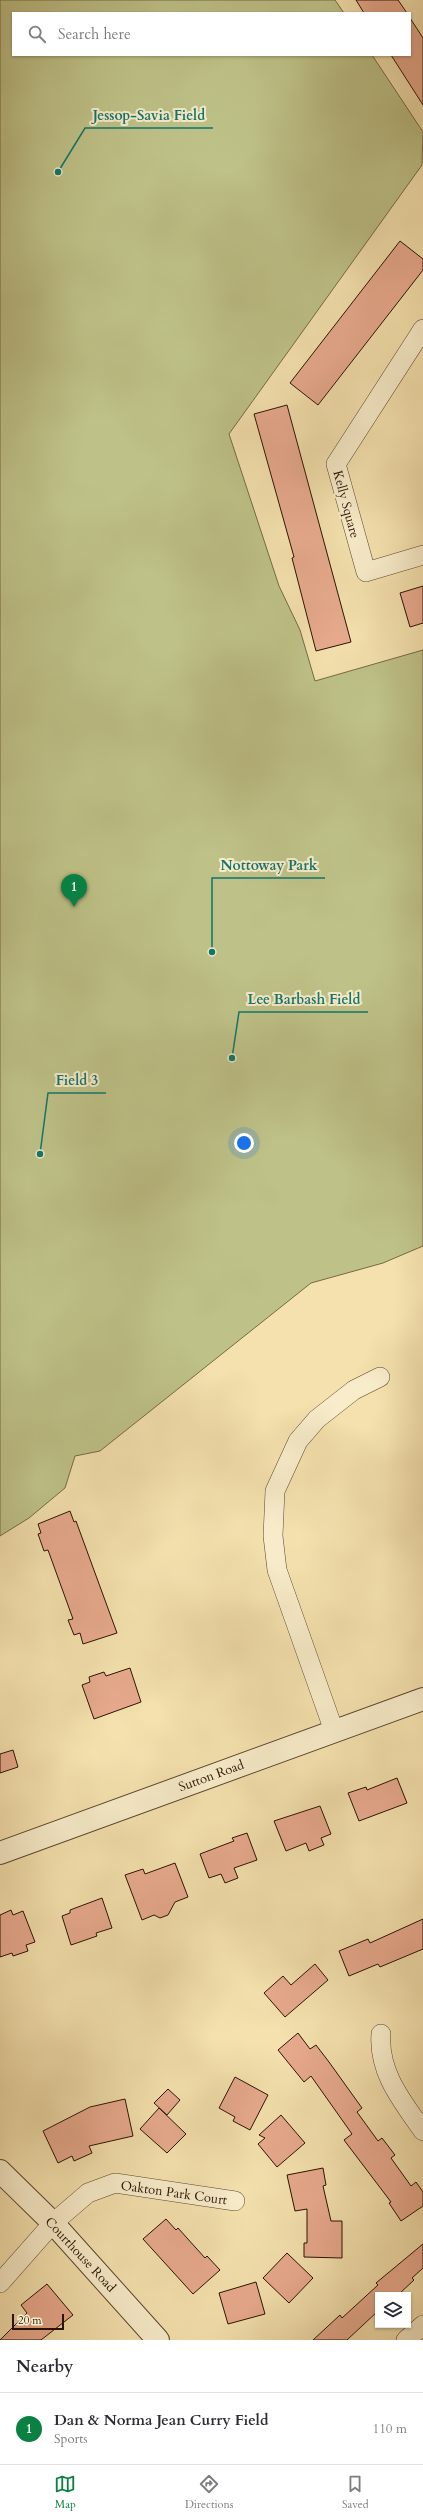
<!DOCTYPE html>
<html lang="en">
<head>
<meta charset="utf-8">
<style>
	body { margin:0; font-family:Cardo,serif; background:#f7f7f7; color:#2b2b33 }
	.controls { position:absolute; right:12px; bottom:12px; display:grid; overflow:hidden; border-radius:0px; box-shadow:0 1px 3px #0004 }
	.controls button { width:36px; height:36px; display:grid; place-items:center; padding:0; border:0; border-bottom:1px solid #e1e1e2; background:#fff; color:#2b2b33; font:20px sans-serif }
	.scale { position:absolute; left:12px; bottom:10px; width:52px; box-sizing:border-box; padding-left:4px; border:2px solid #2a1305; border-top:0; font-size:11px; line-height:14px; white-space:nowrap; color:#2a1305; -webkit-text-stroke:3px #f8ecca; paint-order:stroke }
	.you { position:absolute; left:244px; top:1143px; width:14px; height:14px; margin:-10px; border:3px solid #fff; border-radius:50%; background:#1a73e8; box-shadow:0 0 0 6px #1a73e833 }
	.badge { display:grid; place-items:center; width:26px; height:26px; border-radius:50%; background:#0b8043; color:#fff; font-size:13px; font-weight:700 }
	.pin { position:absolute; translate:-50% -33px; filter:drop-shadow(0 1px 2px #0008) }
	.pin::after { content:''; position:absolute; top:21px; width:14px; height:12px; background:inherit; clip-path:polygon(0 0,100% 0,50% 100%) }
	.list { margin:0; padding:0; list-style:none }
	h2 { display:flex; justify-content:space-between; align-items:center; height:52px; margin:0; padding:0 16px; font-size:17px }
	h2 small { font-size:13px; font-weight:400; color:#7c7c81 }
	.list li { display:grid; grid-template-columns:26px 1fr auto; gap:12px; align-items:center; box-sizing:border-box; height:72px; padding:0 16px; border-top:1px solid #e1e1e2 }
	.list b { display:block; font-size:15px; white-space:nowrap }
	.list p { margin:0; font-size:13px; white-space:nowrap; color:#7c7c81 }
	.list em { font-size:13px; font-style:normal; color:#7c7c81 }
	.icon { flex:none; width:22px; height:22px; fill:none; stroke:currentColor; stroke-width:2; stroke-linecap:round; stroke-linejoin:round }
	.map { position:relative; flex:none; width:423px; height:2340px; overflow:hidden }
	.search { position:absolute; background:#fff; box-shadow:0 1px 3px #0004; left:12px; right:12px; top:12px; height:44px; display:flex; align-items:center; gap:10px; box-sizing:border-box; padding:0 14px; border-radius:0px; color:#7c7c81; font-size:15px }
	.sheet { height:124px; background:#fff }
	nav { display:flex; justify-content:space-around; align-items:center; box-sizing:border-box; height:56px; border-top:1px solid #e1e1e2; background:#fff; font-size:11px; color:#7c7c81 }
	nav a { display:grid; justify-items:center; gap:2px }
	nav .on { color:#0b8043 }
	.map>svg:first-child { display:block }
	.green { fill:#bec288; stroke:#746a46 }
	.building { fill:#e8aa8e; stroke:#2a1305 }
	.lines { fill:none; stroke-linecap:round; stroke-linejoin:round }
	.minor-casing { stroke:#5c462f; stroke-width:20 }
	.tertiary-casing { stroke:#5c462f; stroke-width:24 }
	.minor { stroke:#f8ecca; stroke-width:19 }
	.tertiary { stroke:#f8ecca; stroke-width:22 }
	.labels { text-anchor:middle; stroke-width:4; stroke-linejoin:round; paint-order:stroke }
	.street-label { font-size:13px; fill:#2a1305; stroke:#f8ecca }
	.leader { fill:none; stroke:#0f766e; stroke-width:1.5 }
	.callout-dot { fill:#0f766e; stroke:#f8ecca; stroke-width:1.5 }
	.callout-label { font-size:14px; text-anchor:middle; font-weight:bold; fill:#0f766e; stroke:#f8ecca; stroke-width:4; stroke-linejoin:round; paint-order:stroke }
</style>
</head>
<body>
<div class="map">
<svg width="423" height="2340" viewBox="0 0 423 2340">
	<rect width="100%" height="100%" fill="#f4e1ae"/>
	<filter id="stains"><feTurbulence type="fractalNoise" baseFrequency=".005" numOctaves="4"/><feColorMatrix values="0 0 0 0 .2 0 0 0 0 .09 0 0 0 0 .02 0 0 0 .5 -.17"/></filter>
	<radialGradient id="worn" r=".72"><stop offset=".6" stop-color="#630" stop-opacity="0"/><stop offset="1" stop-color="#630" stop-opacity=".3"/></radialGradient>
	<path class="green" d="M0 0H335L344 13H13V55H372L423 132 422 165 229 434 279 586 300 630 315 681 423 650V1246L383 1263 311 1283 100 1451 75 1456 65 1488 29 1518 0 1536Z"/>
	<g class="building">
		<path d="M356 0H398L407 13H364Z"/>
		<path d="M410 18 423 38V105L391 55H410Z"/>
		<path d="M400 241 423 259V270L318 405 290 383Z"/>
		<path d="M287 405 351 642 316 651 292 558 294 557 254 414Z"/>
		<path d="M423 586V623L410 627 400 593Z"/>
		<path d="M70 1511 74 1522 76 1521 117 1633 83 1644 80 1633 74 1635 68 1620 73 1619 48 1550 44 1551 38 1534 41 1533 38 1524Z"/>
		<path d="M130 1668 141 1702 94 1719 82 1685 90 1682 89 1677 104 1672 106 1676Z"/>
		<path d="M13 1750 18 1767 0 1773V1754Z"/>
		<path d="M397 1778 407 1803 359 1821 348 1793 366 1787 367 1790Z"/>
		<path d="M320 1806 331 1834 321 1838 324 1845 309 1851 306 1843 286 1851 274 1821Z"/>
		<path d="M247 1833 257 1860 234 1868 238 1878 225 1883 221 1874 209 1878 200 1854 234 1841 232 1838Z"/>
		<path d="M175 1863 188 1897 175 1902 168 1915 160 1918 154 1915 142 1920 125 1875 143 1869 145 1874Z"/>
		<path d="M102 1898 112 1928 96 1933 97 1936 71 1945 62 1916 70 1913V1910Z"/>
		<path d="M11 1910 13 1915 23 1911 35 1942 26 1945 28 1951 13 1956 12 1953 0 1957V1915Z"/>
		<path d="M423 1919V1949L380 1967 378 1964 349 1976 339 1951 368 1939 370 1943Z"/>
		<path d="M315 1964 328 1980 285 2017 264 1993 283 1976 291 1985Z"/>
		<path d="M298 2033 310 2049 316 2045 329 2062 362 2108 357 2112 378 2141 382 2138 395 2155 391 2158 411 2186 416 2182 423 2192V2206L401 2221 389 2203 391 2202 344 2140 352 2134 311 2076 304 2082 278 2050Z"/>
		<path d="M235 2077 268 2095 250 2130 233 2121 235 2117 219 2108Z"/>
		<path d="M168 2089 180 2100 167 2115 154 2103Z"/>
		<path d="M125 2099 133 2136 89 2146 92 2153 74 2161 72 2156 58 2163 43 2131 90 2107Z"/>
		<path d="M159 2108 186 2134 167 2153 140 2129Z"/>
		<path d="M281 2115 305 2143 277 2167 258 2144 265 2138 259 2135Z"/>
		<path d="M323 2168 326 2185 323 2186 331 2221H342V2258L304 2257V2243H307V2209L295 2211 287 2175Z"/>
		<path d="M166 2219 176 2230 178 2228 205 2258 207 2256 220 2270 193 2294 143 2239Z"/>
		<path d="M423 2244V2268L412 2278 414 2280 398 2295H378V2311L347 2340H313L340 2315 342 2318 378 2285 376 2283Z"/>
		<path d="M287 2253 313 2278 289 2303 263 2278Z"/>
		<path d="M256 2282 265 2314 228 2324 219 2293Z"/>
		<path d="M47 2284 73 2315 41 2340H0L27 2313 21 2305Z"/>
	</g>
	<g class="lines">
		<g class="minor-casing">
			<g id="minor">
				<path d="M423 329 336 464 366 572 423 555"/>
				<path d="M334 1731 277 1570 273 1536 275 1491 298 1441 317 1419 354 1390 380 1377"/>
				<path d="M381 2034C378 2072 402 2101 423 2131"/>
				<path d="M0 2283 53 2223 88 2193 115 2183 235 2201"/>
				<path d="M406 2340 423 2325"/>
			</g>
		</g>
		<g class="tertiary-casing">
			<g id="tertiary">
				<path d="M0 1853 423 1699"/>
				<path d="M0 2171 53 2223 158 2340"/>
			</g>
		</g>
		<use href="#minor" class="minor"/>
		<use href="#tertiary" class="tertiary"/>
	</g>
	<g class="labels">
		<g class="street-label">
			<text transform="translate(347 504) rotate(75)" y="5">Kelly Square</text>
			<text transform="translate(211 1775) rotate(-20)" y="5">Sutton Road</text>
			<text transform="translate(174 2192) rotate(8)" y="5">Oakton Park Court</text>
			<text transform="translate(81 2254) rotate(47)" y="5">Courthouse Road</text>
		</g>
	</g>
	<path class="leader" d="M58 172L85 128H213M212 952L212 878H325M232 1058L239 1012H368M40 1154L48 1093H106"/>
	<g class="callout-dot">
		<circle cx="58" cy="172" r="4"/>
		<circle cx="212" cy="952" r="4"/>
		<circle cx="232" cy="1058" r="4"/>
		<circle cx="40" cy="1154" r="4"/>
	</g>
	<g class="callout-label">
		<text x="149" y="120">Jessop-Savia Field</text>
		<text x="269" y="870">Nottoway Park</text>
		<text x="304" y="1004">Lee Barbash Field</text>
		<text x="77" y="1085">Field 3</text>
	</g>
	<rect width="100%" height="100%" filter="url(#stains)"/>
	<rect width="100%" height="100%" fill="url(#worn)"/>
</svg>
<div class="controls">
<button><svg class="icon" aria-label="layers" viewBox="0 0 24 24"><path d="M12 4l9 5-9 5-9-5zM3 14l9 5 9-5"/></svg></button>
</div>
<div class="scale">20 m</div>
<div class="you"></div>
<div class="pin badge" style="left:74px;top:907px">1</div>
<div class="search"><svg class="icon" aria-label="search" viewBox="0 0 24 24"><circle cx="10" cy="10" r="6"/><path d="M15 15l6 6"/></svg>Search here</div>
</div>
<section class="sheet">
<h2>Nearby<small></small></h2>
<ul class="list">
<li><span class="badge">1</span><div><b>Dan &amp; Norma Jean Curry Field</b><p>Sports</p></div><em>110 m</em></li>
</ul>
</section>
<nav>
<a class="on"><svg class="icon" aria-label="map" viewBox="0 0 24 24"><path d="M3 6l6-2 6 2 6-2v14l-6 2-6-2-6 2zM9 4v14M15 6v14"/></svg>Map</a>
<a><svg class="icon" aria-label="directions" viewBox="0 0 24 24"><path d="M12 3l9 9-9 9-9-9zM9 14v-3h6M13 9l2 2-2 2"/></svg>Directions</a>
<a><svg class="icon" aria-label="saved" viewBox="0 0 24 24"><path d="M7 4h10v16l-5-4-5 4z"/></svg>Saved</a>
</nav>
</body>
</html>
